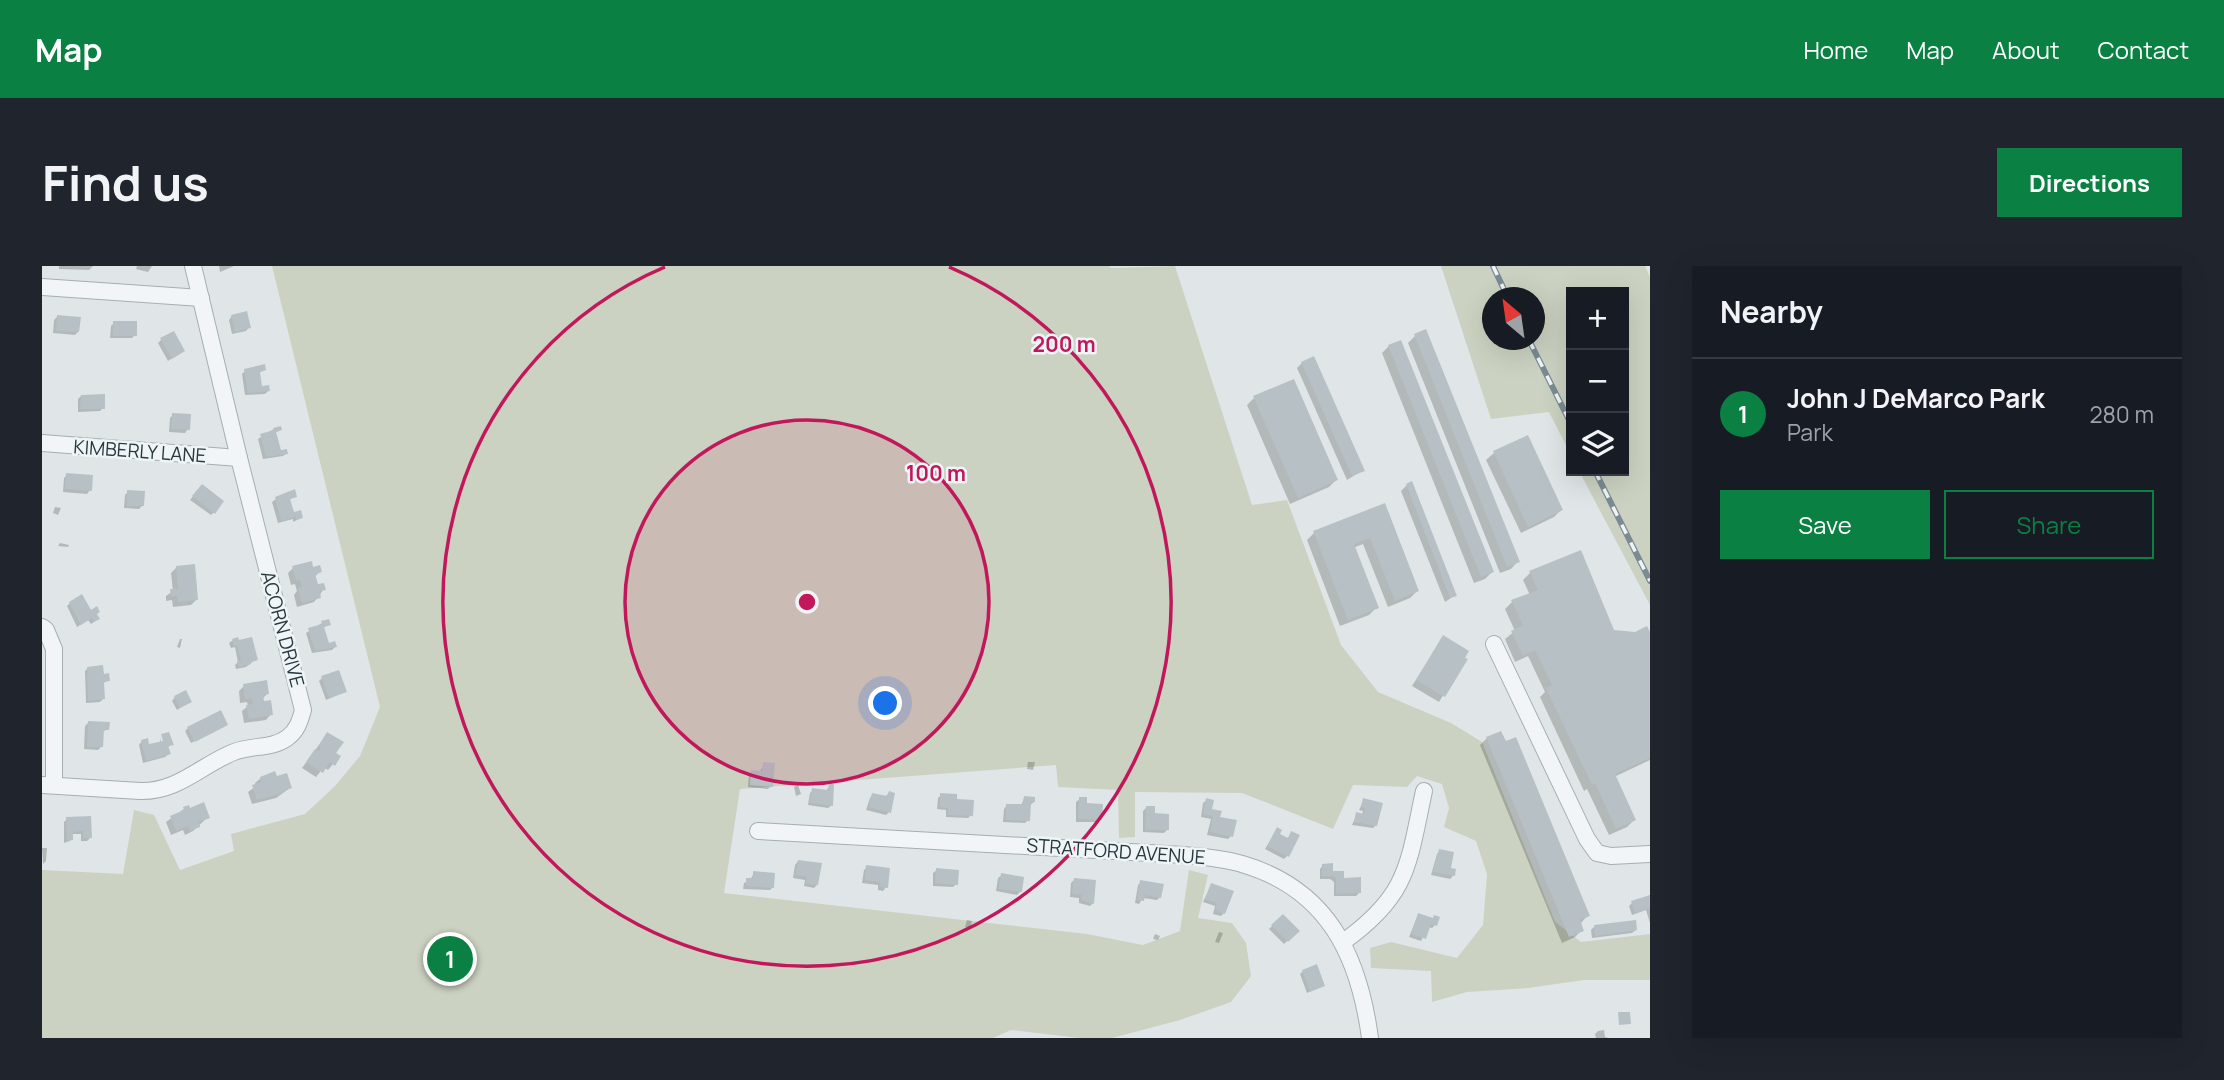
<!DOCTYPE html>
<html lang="en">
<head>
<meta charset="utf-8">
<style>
	body { margin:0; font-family:Manrope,sans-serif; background:#20242c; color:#f1f3f6 }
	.controls { position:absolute; right:21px; top:21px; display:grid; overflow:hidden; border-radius:0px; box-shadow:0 7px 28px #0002 }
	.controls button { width:63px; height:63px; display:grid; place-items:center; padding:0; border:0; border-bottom:2px solid #363941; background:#171b24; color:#f1f3f6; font:35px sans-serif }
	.compass { position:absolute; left:1440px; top:21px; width:63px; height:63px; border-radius:50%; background:#171b24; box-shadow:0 7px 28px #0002; rotate:331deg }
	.you { position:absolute; left:844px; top:438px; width:24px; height:24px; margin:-18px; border:5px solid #fff; border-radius:50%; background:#1a73e8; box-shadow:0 0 0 10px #1a73e833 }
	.badge { display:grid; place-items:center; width:46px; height:46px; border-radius:50%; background:#0b8043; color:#fff; font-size:23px; font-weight:700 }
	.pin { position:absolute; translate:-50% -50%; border:4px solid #fff; box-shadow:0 2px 7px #0006 }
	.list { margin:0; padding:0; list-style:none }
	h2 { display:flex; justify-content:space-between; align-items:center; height:91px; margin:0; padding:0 28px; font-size:30px }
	h2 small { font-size:23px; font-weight:400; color:#9ea1a6 }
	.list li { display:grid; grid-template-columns:46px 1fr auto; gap:21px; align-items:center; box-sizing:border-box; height:112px; padding:0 28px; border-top:2px solid #363941 }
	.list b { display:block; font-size:26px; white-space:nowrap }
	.list p { margin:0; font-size:23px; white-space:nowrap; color:#9ea1a6 }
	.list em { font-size:23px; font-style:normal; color:#9ea1a6 }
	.actions { display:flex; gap:14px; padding:21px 28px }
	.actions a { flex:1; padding:16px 0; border:2px solid #0b8043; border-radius:0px; text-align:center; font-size:24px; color:#0b8043 }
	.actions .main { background:#0b8043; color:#fff }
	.icon { flex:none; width:38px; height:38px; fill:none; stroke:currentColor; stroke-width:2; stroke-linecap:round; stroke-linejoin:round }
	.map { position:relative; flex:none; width:1608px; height:772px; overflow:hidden; border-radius:0px }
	header { display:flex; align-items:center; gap:42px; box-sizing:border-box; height:98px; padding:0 35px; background:#0b8043; color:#fff }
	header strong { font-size:33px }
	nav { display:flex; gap:38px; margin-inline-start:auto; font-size:24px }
	.intro { display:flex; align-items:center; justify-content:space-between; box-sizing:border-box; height:168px; padding:0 42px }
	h1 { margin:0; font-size:49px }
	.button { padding:18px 32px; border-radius:0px; background:#0b8043; color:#fff; font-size:24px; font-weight:700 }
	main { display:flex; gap:42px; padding:0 42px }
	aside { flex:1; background:#171b24; border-radius:0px; box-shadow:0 7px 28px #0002 }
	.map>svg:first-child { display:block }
	.green { fill:#cbd2c1; fill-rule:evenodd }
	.shadow { fill:#0003 }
	.building { fill:#b7c1c5 }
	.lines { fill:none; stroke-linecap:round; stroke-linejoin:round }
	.minor-casing { stroke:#a5aeb2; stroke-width:18 }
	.minor { stroke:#f2f5f7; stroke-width:16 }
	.rail-casing { stroke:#7a8b91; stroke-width:6 }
	.rail { stroke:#eff4f6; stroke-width:3.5; stroke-dasharray:10; stroke-linecap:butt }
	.ring { fill:none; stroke:#c2185b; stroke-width:3.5 }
	.labels { text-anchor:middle; stroke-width:5; stroke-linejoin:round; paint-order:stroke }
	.street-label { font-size:19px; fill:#29383f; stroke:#eff4f6 }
	.centre { fill:#c2185b; stroke:#eff4f6; stroke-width:3.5 }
	.ring-label { font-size:21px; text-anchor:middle; font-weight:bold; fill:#c2185b; stroke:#eff4f6; stroke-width:5; stroke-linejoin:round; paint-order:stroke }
</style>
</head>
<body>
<header>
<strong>Map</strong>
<nav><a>Home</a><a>Map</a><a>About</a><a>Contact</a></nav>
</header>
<div class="intro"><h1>Find us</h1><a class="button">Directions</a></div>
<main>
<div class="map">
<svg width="1608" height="772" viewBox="0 0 1608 772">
	<rect width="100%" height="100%" fill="#e0e6e8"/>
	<g class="green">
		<path d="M230 0H1067L1069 2 1133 0 1210 239 1245 234 1299 379 1336 426 1409 457 1440 476 1513 656 1539 676 1608 668V714H1542L1486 722 1425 726 1390 736 1389 705 1329 702 1328 682 1349 676 1415 692 1441 659 1445 608 1434 575 1402 561 1407 542 1400 518 1375 510 1365 521 1311 519 1291 563 1200 527 1093 526V571L1077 572 1076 524 1016 521 1014 499 698 523 682 627 1045 668 1101 679 1138 665 1147 604 1166 609 1156 652 1190 657 1204 677 1209 710 1189 736 1138 754 1070 772H1037L969 764 951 772H0V604L81 608 92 544 112 549 138 604 192 585 189 568 263 548 293 520 318 490 338 441Z"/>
		<path d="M1399 0H1603L1608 11V339L1537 205H1582V26H1529V189L1507 146 1449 153ZM1450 32H1492V74H1450Z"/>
	</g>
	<g class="shadow">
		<path d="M17 0H51L47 4 17 3Z"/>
		<path d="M95 0H110L106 6 94 3Z"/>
		<path d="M177 0H192L178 6Z"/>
		<path d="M190 50 207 61 204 65 190 68 187 54Z"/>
		<path d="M15 51 36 66 33 69 11 67 12 54Z"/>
		<path d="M72 57 93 69 90 72H68L69 60Z"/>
		<path d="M1373 70 1476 295 1469 303 1458 307 1366 77Z"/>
		<path d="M119 74 141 85 126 95 116 77Z"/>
		<path d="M1347 80 1450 306 1443 313 1432 317 1340 87Z"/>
		<path d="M1260 97 1321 204 1305 214 1255 102Z"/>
		<path d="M223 104 216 107 219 122 226 125 223 128 203 129 200 108 203 105Z"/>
		<path d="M39 130 61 142 58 145 36 146V133Z"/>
		<path d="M1212 132 1294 214 1287 221 1248 238 1205 139Z"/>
		<path d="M131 149 146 163 143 167 127 166 128 152Z"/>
		<path d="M232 163 238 164 233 167 237 186 245 187 241 190 221 193 216 173Z"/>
		<path d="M1485 171 1519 244 1512 251 1479 267 1444 194 1452 187Z"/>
		<path d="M25 209 48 224 45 228 21 226 22 212Z"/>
		<path d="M1365 219 1412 330 1403 336 1359 225Z"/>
		<path d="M157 223 172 246 169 249 148 234Z"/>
		<path d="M86 226 101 239 97 243 82 242 83 229Z"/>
		<path d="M253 230 247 234 251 248 259 252 251 256V253L236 257 230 236 234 233Z"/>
		<path d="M1342 240 1375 325 1368 332 1346 341 1321 278 1311 282 1334 342 1327 349 1298 360 1265 274 1272 267Z"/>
		<path d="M13 241 19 242 16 249 11 247Z"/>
		<path d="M18 277 27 279 26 281 16 280Z"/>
		<path d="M135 301 154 334 149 339 131 341 130 334 124 335V330L131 325 129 307Z"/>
		<path d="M251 302 278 306 272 311 274 321 282 323 272 336 255 341 252 329 255 325 253 318 249 319 246 307Z"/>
		<path d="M1488 307 1571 366 1608 370V494L1572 511 1592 554 1585 561 1567 569 1545 523 1542 525 1498 431 1503 426 1486 390 1473 396 1463 373 1473 365 1463 343 1470 336 1488 329 1481 314Z"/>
		<path d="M28 337 54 349 56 353 49 358 46 354 35 361 25 340Z"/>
		<path d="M280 357 287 358 281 362 286 379 293 381 290 384 270 387 264 367Z"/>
		<path d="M1401 371 1423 394 1397 436 1370 420Z"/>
		<path d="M138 373H140L138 382 135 381Z"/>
		<path d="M191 374 214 393 204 401 194 403 193 399 196 396 193 381 189 382 187 377Z"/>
		<path d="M46 402 66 414 60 418 61 433 58 436 44 437 43 405Z"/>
		<path d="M280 412 303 426 284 434 277 415Z"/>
		<path d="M202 420 225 428 220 433 229 448 224 454 202 457 200 445 206 440 205 436 198 437 197 425Z"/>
		<path d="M133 431 148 436 135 444 130 435Z"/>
		<path d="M46 457 66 463 60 466 59 481 56 484 42 483 43 460Z"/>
		<path d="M184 459 149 477 143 465 146 462Z"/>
		<path d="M285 468 292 488 291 498 286 504 282 501 274 511 260 502Z"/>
		<path d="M121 469 130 478 125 482 127 488 123 491 101 497 97 479 100 475 106 480 118 477V472L121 484Z"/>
		<path d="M1445 472 1546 649 1539 657 1540 664 1533 671 1520 677 1438 479Z"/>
		<path d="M986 496H993L991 504 985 503Z"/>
		<path d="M722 498 729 520 726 523 706 521 707 509 710 506H718Z"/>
		<path d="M219 512H234L248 522 234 532 210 538 206 526 214 520 213 517Z"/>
		<path d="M756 519 759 528 754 530 752 521Z"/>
		<path d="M788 519 790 539 786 542 766 539 768 527 771 524 784 525Z"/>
		<path d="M847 527V546L844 549 824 544 828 532 831 528 843 531Z"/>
		<path d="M899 529 913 535 929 549 926 552 904 551V544L895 543 896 532Z"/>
		<path d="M982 532 992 536 988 539 986 554 983 557 961 556 962 543 965 539 979 540Z"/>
		<path d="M1038 533 1059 553 1055 556H1034V536Z"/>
		<path d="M1165 534 1168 545 1189 570 1186 573 1165 569 1169 553 1159 551 1161 537Z"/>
		<path d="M1322 534 1334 559 1331 562 1310 559 1315 548 1320 549 1321 545 1317 544Z"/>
		<path d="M1104 542 1125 564 1122 567 1101 566V545Z"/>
		<path d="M142 543 166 551 151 565 143 569 141 564 129 569 124 556Z"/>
		<path d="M47 552 48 572 45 575H39V568H29L30 574 22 577V556L25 553Z"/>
		<path d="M1235 564 1236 569 1245 573 1250 567 1245 590 1242 593 1223 583Z"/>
		<path d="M0 582H5L4 595 1 598Z"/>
		<path d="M1398 585 1411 610 1408 613 1389 609 1395 588Z"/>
		<path d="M756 595 775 619 772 622 762 620 763 614 751 612 753 599Z"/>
		<path d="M1281 599 1289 607 1317 627 1314 630H1292V616L1288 613H1278V603Z"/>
		<path d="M825 601 844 621 841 625 836 624V619L820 617 822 604Z"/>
		<path d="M895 604 914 618 911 621 891 620V607Z"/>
		<path d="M712 607 731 621 728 624 701 623 702 617 708 614Z"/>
		<path d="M960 609 979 625 975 629 954 625 956 612Z"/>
		<path d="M1032 614 1051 637 1048 640 1037 637V632L1028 631 1029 617Z"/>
		<path d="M1099 616 1118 631 1115 634 1101 632 1097 638 1093 637 1096 619Z"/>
		<path d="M1169 619 1182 647 1179 650 1171 648 1173 640 1161 636Z"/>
		<path d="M1608 631V657L1604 644 1590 649 1587 640 1590 637Z"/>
		<path d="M1376 649 1393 659 1390 662 1386 661 1379 675 1367 671Z"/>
		<path d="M1241 650 1255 665 1242 678 1227 663Z"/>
		<path d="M925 654 930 655 928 662 923 661Z"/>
		<path d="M1552 661 1594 664 1590 667 1550 672 1549 664Z"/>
		<path d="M1177 666 1181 667 1177 677 1173 676Z"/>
		<path d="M1113 668 1118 670 1116 674 1111 673Z"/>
		<path d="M1261 705 1281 719 1265 727 1258 708Z"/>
		<path d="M1562 764 1563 771 1567 772H1554L1553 768 1556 765Z"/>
	</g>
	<g class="building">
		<path d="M205 45 209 62 193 66 189 49Z"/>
		<path d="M15 49 39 51 37 66 14 65Z"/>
		<rect x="71" y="55" width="24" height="15"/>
		<path d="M1384 63 1478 296 1465 301 1372 68Z"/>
		<path d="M132 65 143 85 130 93 118 72Z"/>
		<path d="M1359 74 1452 306 1439 311 1346 79Z"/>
		<path d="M1272 90 1323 205 1310 210 1259 96Z"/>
		<path d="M223 98 224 104 218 106 220 120 227 119 228 125 206 127 202 103Z"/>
		<path d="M1252 113 1296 214 1256 232 1211 130Z"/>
		<path d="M63 128V143H38L39 129Z"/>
		<path d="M130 147 149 148 148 164 129 163Z"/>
		<path d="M239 160 240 164 234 166 239 184 245 183 246 188 224 191 218 168 232 164 231 162Z"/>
		<path d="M1486 169 1521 244 1486 261 1451 185Z"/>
		<path d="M24 207 51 209 50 225 23 223Z"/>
		<path d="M1370 215 1415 330 1408 332 1364 218Z"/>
		<path d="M160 218 182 235 173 248 150 230Z"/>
		<path d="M253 223 255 231 248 233 252 246 259 244 261 252 254 254V251L239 255 233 231Z"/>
		<path d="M85 224 103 225 102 240H85Z"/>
		<path d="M1343 237 1377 325 1353 335 1328 272 1312 278 1337 342 1306 354 1271 265Z"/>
		<path d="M1539 284 1572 364 1593 366 1605 360 1608 366V492L1573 508 1594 554 1574 563 1553 517 1550 519 1504 422 1510 419 1493 384 1481 390 1469 365 1481 359 1469 334 1496 324 1487 305Z"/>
		<path d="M270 295 271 301 278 299 280 306 273 308 276 318 282 317 284 324 278 325 279 332 260 337 256 322 260 321 258 314 254 315 250 300Z"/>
		<path d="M153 298 156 334 136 336 135 330H129L128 323H136L134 300Z"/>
		<path d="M40 328 49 344 55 340 58 346 55 348 58 353 52 356 50 352 39 359 27 336Z"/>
		<path d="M287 353 289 359 282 361 287 377 293 375 295 381 273 385 266 362 280 358 279 355Z"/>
		<path d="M1401 369 1427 385 1423 392 1426 393 1403 431 1374 414Z"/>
		<path d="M196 371 197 374 210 371 216 394 209 396V398L197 401 195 395 199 394 195 379 192 380 190 373Z"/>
		<path d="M61 399 62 408 67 407 68 415 62 416 63 433 46 435 45 401Z"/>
		<path d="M297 404 305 426 287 432 279 410Z"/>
		<path d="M225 414 227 428 221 429 222 435 229 434 231 449 207 453 204 439 211 438 210 432 203 433 201 418Z"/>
		<path d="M144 424 150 436 138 442 132 430Z"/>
		<path d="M179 444 186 459 153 476 145 461Z"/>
		<path d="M46 455 68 456 67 464H62L61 481H45Z"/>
		<path d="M1459 465 1464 475 1474 471 1548 650 1538 654 1542 665 1527 671 1444 471Z"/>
		<path d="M127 466 132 479 126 480 129 488 104 495 99 474 106 472 107 478 121 475 119 468Z"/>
		<path d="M285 466 302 476 294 487 299 490 293 500 288 496 281 507 264 496 273 483 277 485 279 481 277 479Z"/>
		<path d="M721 496 733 497 731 521 708 519 709 504 720 505Z"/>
		<path d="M233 505 235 510 245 507 250 522 241 525V527L215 534 210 519 219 516 218 511Z"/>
		<path d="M787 517 792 518 791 540 768 537 770 522 786 524Z"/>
		<path d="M847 525 853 527 849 547 827 541 830 527 845 530Z"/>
		<path d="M898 527 915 528V533L932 534 931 550 906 549V542L898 541Z"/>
		<path d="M982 530 993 531V536H989L988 555 964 554V538H981Z"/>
		<path d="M1037 531H1045V537L1061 538 1060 554 1036 553Z"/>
		<path d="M1164 532 1172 534 1170 543 1180 545 1178 551 1195 554 1191 571 1168 566 1171 550 1161 548Z"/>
		<path d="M1321 532 1341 537 1335 560 1312 556 1314 546 1322 548 1323 542 1319 541Z"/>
		<path d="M162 536 168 552 157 556 158 561 148 565 146 560 134 565 128 550 142 544 141 541 147 539 148 542Z"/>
		<path d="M1104 540H1113V547L1127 548V564H1103Z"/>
		<path d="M49 550 50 572H42L41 565 31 566V574H25L24 551Z"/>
		<path d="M1235 561 1240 564 1238 568 1246 572 1249 565 1258 569 1247 591 1225 580Z"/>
		<path d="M1397 583 1412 586 1409 602 1414 603 1413 610 1391 606Z"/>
		<path d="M756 594 780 597 776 619 764 618 765 611 753 609Z"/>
		<path d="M1291 597V605H1302V612L1319 611V627L1294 628V612L1292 610H1280V598Z"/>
		<path d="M824 599 848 602 846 622 838 621V616L823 614Z"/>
		<path d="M894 602 917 604 916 619 893 617Z"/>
		<path d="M711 605 733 607 732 622 704 620V612H711Z"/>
		<path d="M959 607 982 611 980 626 957 623Z"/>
		<path d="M1032 612 1054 614 1052 638 1039 634 1040 629 1030 628Z"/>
		<path d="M1098 614 1122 618 1119 632 1103 629 1102 635 1095 634Z"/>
		<path d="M1169 617 1192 625 1183 648 1173 644 1175 637 1163 633Z"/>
		<path d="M1608 629V642L1593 647 1589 635Z"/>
		<path d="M1376 647 1391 652 1392 649 1398 651 1395 660 1389 658 1384 673 1369 668Z"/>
		<path d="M1241 648 1258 665 1246 676 1229 659Z"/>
		<path d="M1594 654 1595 664 1553 670 1552 659Z"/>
		<path d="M1275 698 1283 720 1268 726 1260 704Z"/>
		<path d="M1576 746H1588L1589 758 1577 759Z"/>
	</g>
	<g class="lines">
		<g class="minor-casing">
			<g id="minor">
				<path d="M0 21 159 32"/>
				<path d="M0 177 197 192"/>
				<path d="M0 361 4 364 12 383V519"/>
				<path d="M1452 378 1545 573 1555 587 1569 590 1608 588"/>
				<path d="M0 519 98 525C136 526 159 499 192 486 209 479 230 483 245 472 255 465 258 455 261 444L197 192 151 0"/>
				<path d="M716 565 1142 589C1162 591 1182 592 1200 598 1286 623 1317 690 1328 772"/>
				<path d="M1301 676C1367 629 1366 599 1382 525"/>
			</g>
		</g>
		<use href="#minor" class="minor"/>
		<g class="rail-casing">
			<g id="rail">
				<path d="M1451 0 1466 32"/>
				<path d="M1487 74 1529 158"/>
				<path d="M1553 205 1608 315"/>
			</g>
		</g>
		<use href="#rail" class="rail"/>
	</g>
	<circle cx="765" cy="336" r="182" fill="#c2185b" fill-opacity=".12"/>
	<g class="ring">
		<circle cx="765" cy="336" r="182"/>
		<path d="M907 1A364 364 0 1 1 623 1"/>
	</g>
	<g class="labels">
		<g class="street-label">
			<text transform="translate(98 185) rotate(4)" y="7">KIMBERLY LANE</text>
			<text transform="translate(241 363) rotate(75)" y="7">ACORN DRIVE</text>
			<text transform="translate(1074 585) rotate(4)" y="7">STRATFORD AVENUE</text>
		</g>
	</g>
	<circle cx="765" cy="336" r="10" class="centre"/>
	<g class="ring-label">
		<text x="1022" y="86">200 m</text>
		<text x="894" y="215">100 m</text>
	</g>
</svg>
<div class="controls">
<button>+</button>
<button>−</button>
<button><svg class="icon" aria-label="layers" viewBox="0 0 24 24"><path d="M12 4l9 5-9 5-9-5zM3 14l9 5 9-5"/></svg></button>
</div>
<svg class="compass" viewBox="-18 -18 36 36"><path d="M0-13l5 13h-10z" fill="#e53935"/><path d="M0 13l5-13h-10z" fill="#9ea1a6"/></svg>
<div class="you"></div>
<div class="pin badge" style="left:408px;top:693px">1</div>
</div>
<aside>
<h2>Nearby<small></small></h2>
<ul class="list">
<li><span class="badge">1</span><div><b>John J DeMarco Park</b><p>Park</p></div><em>280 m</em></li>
</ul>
<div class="actions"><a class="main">Save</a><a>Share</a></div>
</aside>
</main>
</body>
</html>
